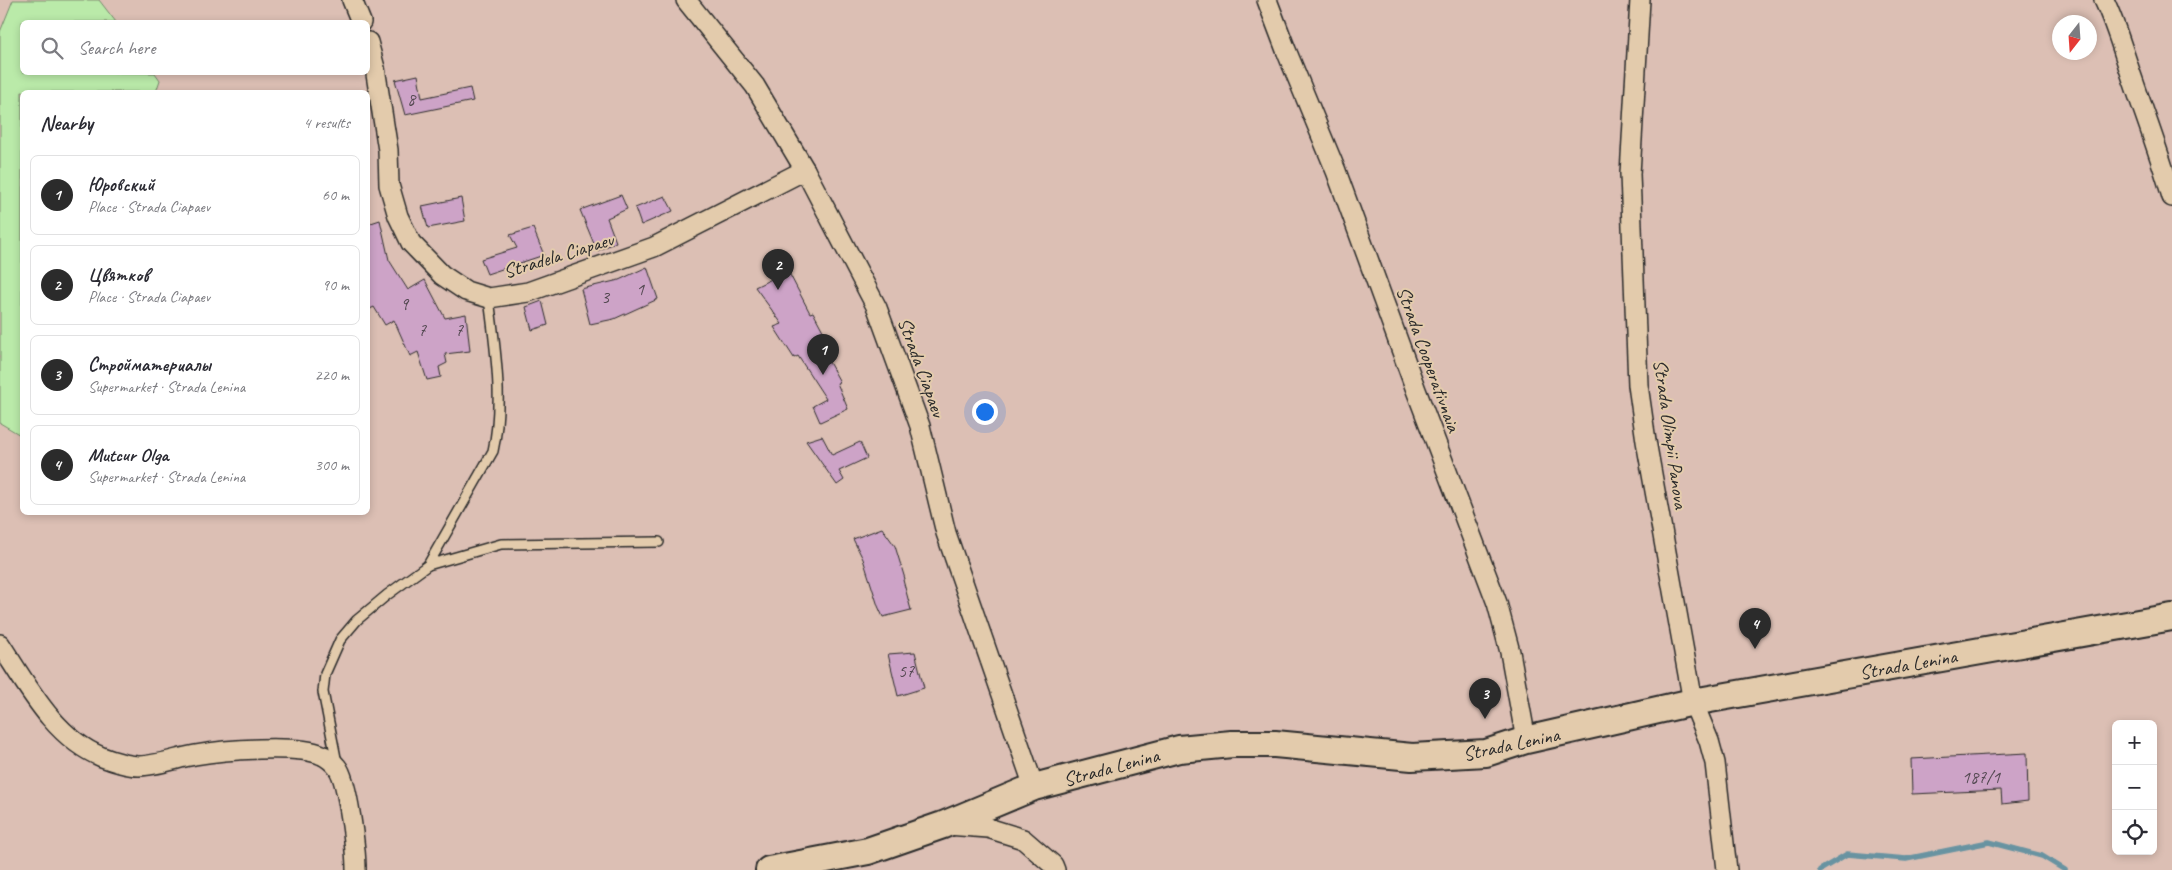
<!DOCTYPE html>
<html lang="en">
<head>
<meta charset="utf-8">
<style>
	body { margin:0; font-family:Caveat,sans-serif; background:#f2f2f3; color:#2b2b33 }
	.controls { position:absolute; right:15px; bottom:15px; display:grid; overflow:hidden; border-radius:8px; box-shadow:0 2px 8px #0003 }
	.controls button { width:45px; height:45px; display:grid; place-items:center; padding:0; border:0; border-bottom:1px solid #e1e1e2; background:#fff; color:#2b2b33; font:25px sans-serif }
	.compass { position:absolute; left:2052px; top:15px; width:45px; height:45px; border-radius:50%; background:#fff; box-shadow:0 2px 8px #0003; rotate:197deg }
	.you { position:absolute; left:984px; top:411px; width:18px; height:18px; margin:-12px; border:4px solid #fff; border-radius:50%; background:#1a73e8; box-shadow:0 0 0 8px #1a73e833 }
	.badge { display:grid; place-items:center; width:32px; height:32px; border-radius:50%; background:#2b2b2b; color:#fff; font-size:16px; font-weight:700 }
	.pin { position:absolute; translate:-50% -41px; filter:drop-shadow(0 1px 2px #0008) }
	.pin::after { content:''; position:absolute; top:26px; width:18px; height:15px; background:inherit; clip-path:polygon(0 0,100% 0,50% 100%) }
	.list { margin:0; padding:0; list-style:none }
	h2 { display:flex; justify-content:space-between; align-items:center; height:65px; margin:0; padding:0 20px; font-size:21px }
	h2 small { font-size:16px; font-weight:400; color:#7c7c81 }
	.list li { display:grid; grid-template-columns:32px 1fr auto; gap:15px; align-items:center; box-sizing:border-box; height:80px; margin:0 10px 10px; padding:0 10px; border:1px solid #e1e1e2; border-radius:8px }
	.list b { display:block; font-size:19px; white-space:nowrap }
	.list p { margin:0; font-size:16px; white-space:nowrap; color:#7c7c81 }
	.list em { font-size:16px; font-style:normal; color:#7c7c81 }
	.icon { flex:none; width:28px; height:28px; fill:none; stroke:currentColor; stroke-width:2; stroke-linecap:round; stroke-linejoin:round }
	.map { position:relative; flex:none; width:2172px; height:870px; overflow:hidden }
	.search { position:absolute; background:#fff; box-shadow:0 2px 8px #0003; left:20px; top:20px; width:350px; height:55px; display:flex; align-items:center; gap:12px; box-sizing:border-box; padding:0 18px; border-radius:8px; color:#7c7c81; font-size:19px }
	.panel { position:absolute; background:#fff; box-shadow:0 2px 8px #0003; left:20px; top:90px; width:350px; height:425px; border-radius:8px }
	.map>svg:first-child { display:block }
	.green { fill:#baeaa9; stroke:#728a6a }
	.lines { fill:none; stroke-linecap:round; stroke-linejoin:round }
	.stream { stroke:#6793a1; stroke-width:5.5 }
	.building { fill:#cda3c7; stroke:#2b2b2b }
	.lane-casing { stroke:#2b2b2b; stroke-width:12 }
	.street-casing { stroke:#2b2b2b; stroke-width:22 }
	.secondary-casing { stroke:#2b2b2b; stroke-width:30 }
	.lane { stroke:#e3cbac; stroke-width:9 }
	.street { stroke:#e3cbac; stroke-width:19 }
	.secondary { stroke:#e3cbac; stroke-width:26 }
	.labels { text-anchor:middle; stroke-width:4; stroke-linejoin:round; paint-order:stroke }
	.number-label { font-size:18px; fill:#544952 }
	.street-label { font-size:20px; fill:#2b2b2b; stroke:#e3cbac }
</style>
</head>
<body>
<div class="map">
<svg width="2172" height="870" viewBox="0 0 2172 870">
	<rect width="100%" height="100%" fill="#dcbfb4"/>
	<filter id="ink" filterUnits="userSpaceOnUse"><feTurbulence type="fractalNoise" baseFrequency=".02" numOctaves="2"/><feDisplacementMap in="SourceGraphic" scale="10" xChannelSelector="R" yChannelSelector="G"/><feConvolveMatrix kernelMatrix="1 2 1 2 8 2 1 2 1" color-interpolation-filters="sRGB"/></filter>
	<g filter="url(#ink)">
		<path class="green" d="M13 0H99L116 22H22V72L155 73 160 80 156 92H22V436L0 423V32Z"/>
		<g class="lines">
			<path class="stream" d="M1820 870 1847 854 1906 859 1989 842 2042 856 2065 870"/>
		</g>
		<g class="building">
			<path d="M418 75 422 98 470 88 473 101 405 115 395 80Z"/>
			<path d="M621 195 627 209 607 218 616 242 597 251 580 210Z"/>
			<path d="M665 196 673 211 641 225 635 208Z"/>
			<path d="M461 198 465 221 428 228 422 206Z"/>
			<path d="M380 220 389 260 408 290 425 280 445 318 466 314 470 351 445 354 447 363 439 367 441 377 427 380 418 352 410 356 394 320 385 325 374 307 368 310V248L370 246 368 224Z"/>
			<path d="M533 228 544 255 487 274 481 259 517 248 510 235Z"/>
			<path d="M647 267 658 299 614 319 590 324 581 289 619 280Z"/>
			<path d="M788 271 810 313 813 312 829 342 820 346 840 382 837 383 848 409 820 422 813 406 826 399 798 356 794 358 774 327 782 324 755 287Z"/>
			<path d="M542 301 548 325 532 330 526 307Z"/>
			<path d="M822 436 832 455 860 442 867 458 839 471 844 480 837 485 806 441Z"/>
			<path d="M882 528 895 546 905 579 903 580 911 610 883 617 878 606 863 559 853 539Z"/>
			<path d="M915 652 924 688 898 696 888 654Z"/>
			<path d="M2027 753 2028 801 2002 804 2001 790 1912 794 1911 759Z"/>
		</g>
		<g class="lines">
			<g class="lane-casing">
				<g id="lane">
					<path d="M428 565 501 544 659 542"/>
					<path d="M337 763 323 692 325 674 340 640 357 620 387 595 428 565 493 451C504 401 495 348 489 298"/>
				</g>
			</g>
			<g class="street-casing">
				<g id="street">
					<path d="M352 0 361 22"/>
					<path d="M686 0 755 86 805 170 877 308 920 426 946 533 1034 787"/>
					<path d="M1267 0 1286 50 1336 171 1416 390 1497 603 1510 652 1526 740"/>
					<path d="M1640 0 1630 174 1638 385 1646 441 1693 702 1709 741 1715 763 1727 870"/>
					<path d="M2104 0C2117 27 2124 55 2134 83 2147 121 2161 158 2172 197"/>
					<path d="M368 42 375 68 388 150 389 185 398 216 411 243 442 275 466 291 489 298 528 292 654 247 805 170"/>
					<path d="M0 644C27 685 54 738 102 757 112 761 129 766 139 766 155 766 178 758 195 755 222 750 298 744 322 755 327 757 334 763 337 767 348 780 356 851 356 870"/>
					<path d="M947 825 988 828 1023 839 1053 865 1055 870"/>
				</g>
			</g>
			<g class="secondary-casing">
				<path id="secondary" d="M769 870 868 851 943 825 1034 787 1179 749 1232 744H1275L1412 757 1486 753 1526 740 1693 702 2172 617"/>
			</g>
			<use href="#lane" class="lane"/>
			<use href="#street" class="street"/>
			<use href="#secondary" class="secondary"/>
		</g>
	</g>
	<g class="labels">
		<g class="number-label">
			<text x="411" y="105">8</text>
			<text x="640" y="295">1</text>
			<text x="605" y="303">3</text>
			<text x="404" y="310">9</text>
			<text x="422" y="336">7</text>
			<text x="459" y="336">7</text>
			<text x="906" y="677">57</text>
			<text x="1981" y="783">187/1</text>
		</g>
		<g class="street-label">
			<text transform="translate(558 255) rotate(-17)" y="7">Stradela Ciapaev</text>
			<text transform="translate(1429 359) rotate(70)" y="7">Strada Cooperativnaia</text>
			<text transform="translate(922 367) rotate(70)" y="7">Strada Ciapaev</text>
			<text transform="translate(1671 434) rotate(82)" y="7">Strada Olimpii Panova</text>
			<text transform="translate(1908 664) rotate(-10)" y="7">Strada Lenina</text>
			<text transform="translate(1511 744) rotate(-12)" y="7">Strada Lenina</text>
			<text transform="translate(1111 767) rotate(-15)" y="7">Strada Lenina</text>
		</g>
	</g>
</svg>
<div class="controls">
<button>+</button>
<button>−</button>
<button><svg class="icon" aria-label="locate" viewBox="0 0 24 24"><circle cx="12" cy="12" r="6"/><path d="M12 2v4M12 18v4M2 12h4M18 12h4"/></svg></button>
</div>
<svg class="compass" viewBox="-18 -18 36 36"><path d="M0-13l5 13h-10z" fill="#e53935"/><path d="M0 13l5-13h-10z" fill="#7c7c81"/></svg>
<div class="you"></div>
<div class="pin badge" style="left:823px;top:375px">1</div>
<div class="pin badge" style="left:778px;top:290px">2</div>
<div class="pin badge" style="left:1485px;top:719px">3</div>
<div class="pin badge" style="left:1755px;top:649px">4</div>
<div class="search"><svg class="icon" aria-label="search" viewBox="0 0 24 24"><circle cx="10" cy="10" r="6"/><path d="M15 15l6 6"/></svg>Search here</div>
<section class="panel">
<h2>Nearby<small>4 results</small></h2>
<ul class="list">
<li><span class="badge">1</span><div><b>Юровский</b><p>Place · Strada Ciapaev</p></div><em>60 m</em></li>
<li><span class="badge">2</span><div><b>Цвятков</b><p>Place · Strada Ciapaev</p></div><em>90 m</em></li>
<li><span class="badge">3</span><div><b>Стройматериалы</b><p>Supermarket · Strada Lenina</p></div><em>220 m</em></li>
<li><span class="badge">4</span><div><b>Mutcur Olga</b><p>Supermarket · Strada Lenina</p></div><em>300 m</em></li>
</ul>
</section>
</div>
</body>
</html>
